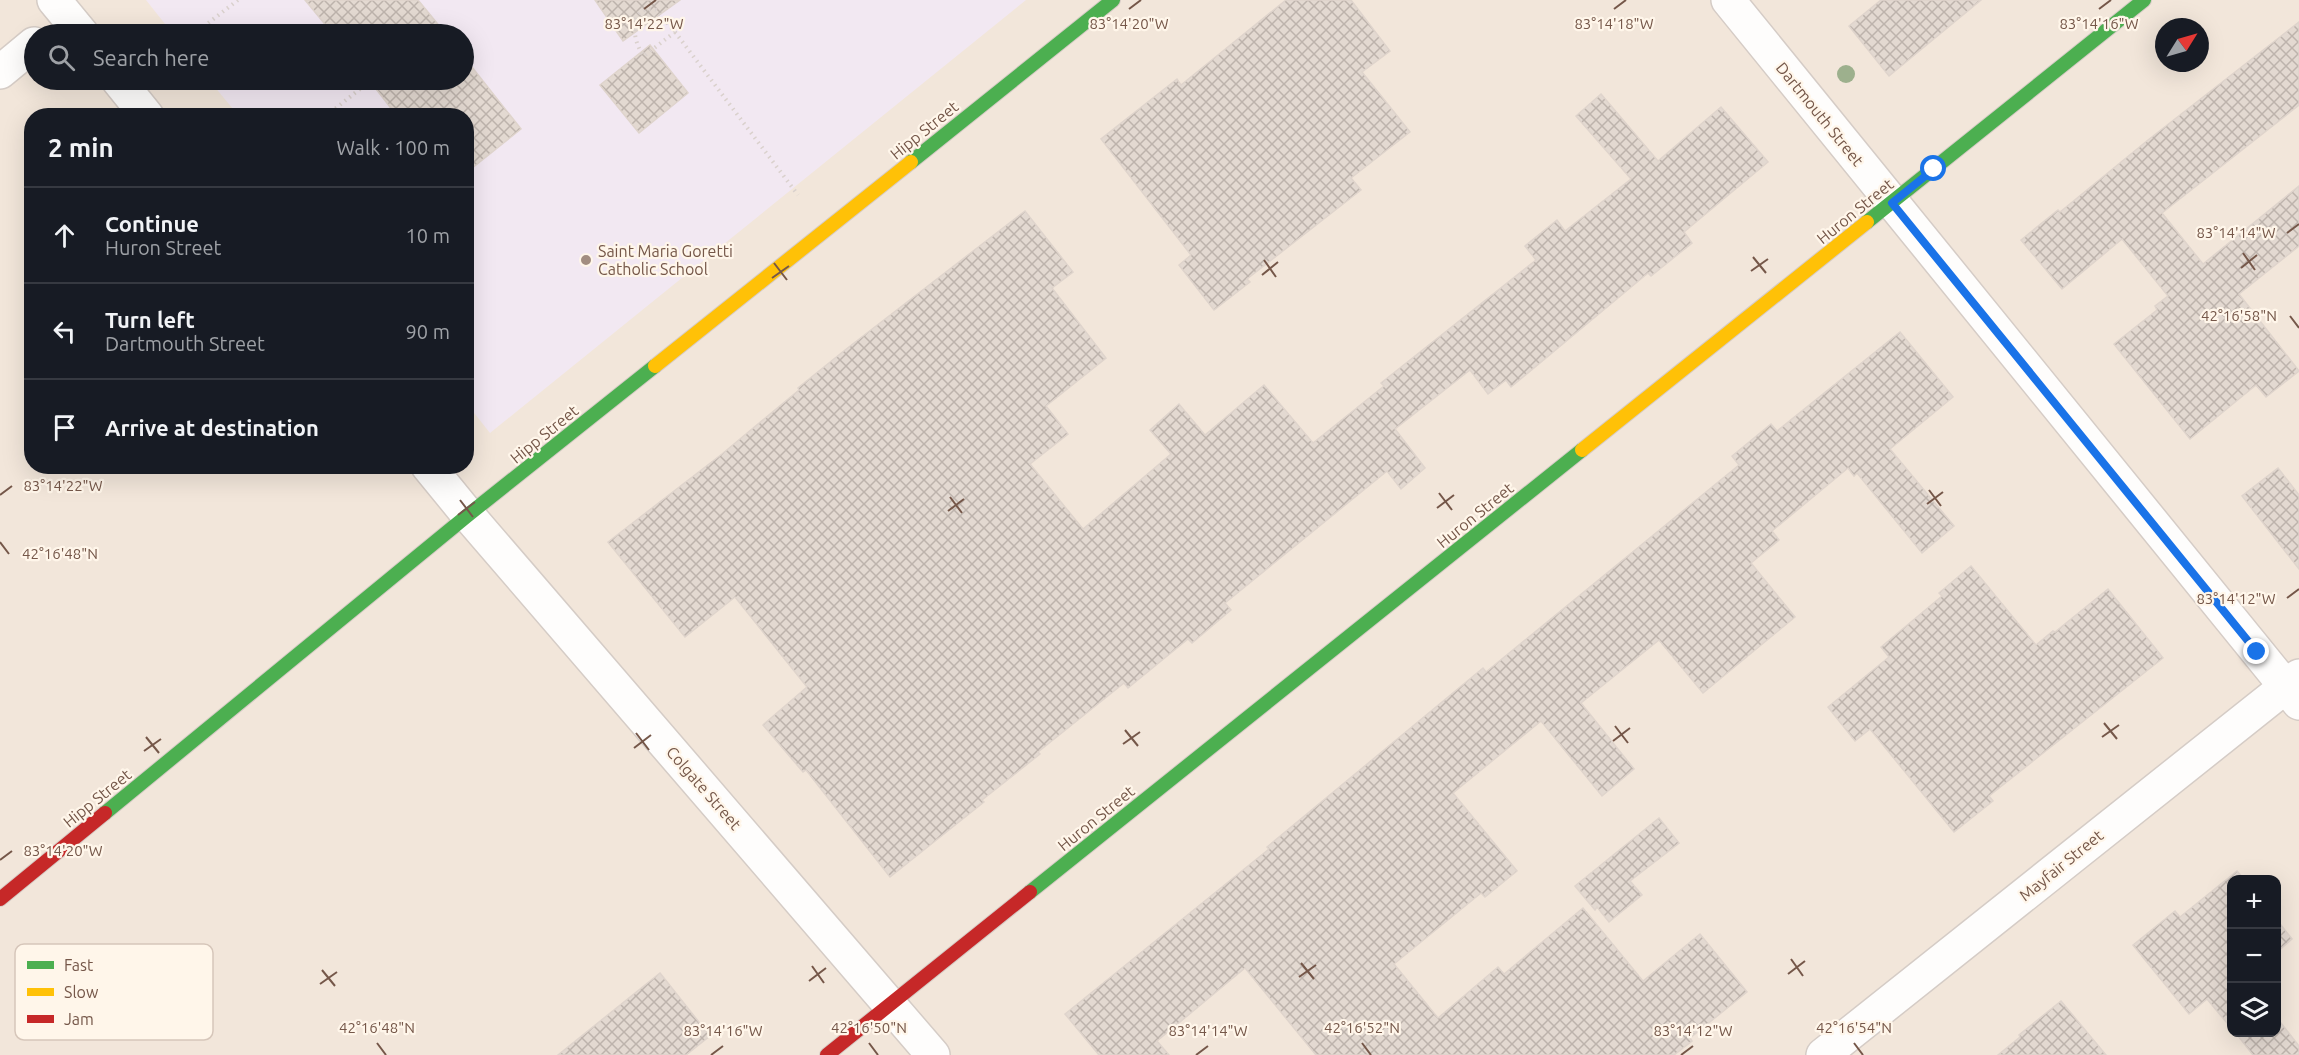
<!DOCTYPE html>
<html lang="en">
<head>
<meta charset="utf-8">
<style>
	body { margin:0; font-family:Ubuntu,sans-serif; background:#242831; color:#f1f3f6 }
	.controls { position:absolute; right:18px; bottom:18px; display:grid; overflow:hidden; border-radius:12px; box-shadow:0 6px 24px #0002 }
	.controls button { width:54px; height:54px; display:grid; place-items:center; padding:0; border:0; border-bottom:2px solid #363941; background:#171b24; color:#f1f3f6; font:30px sans-serif }
	.compass { position:absolute; left:2155px; top:18px; width:54px; height:54px; border-radius:50%; background:#171b24; box-shadow:0 6px 24px #0002; rotate:53deg }
	.stop { position:absolute; width:18px; height:18px; margin:-14px; border:4px solid #1a73e8; border-radius:50%; background:#fff }
	.stop.end { background:#1a73e8; border-color:#fff; box-shadow:0 2px 6px #0008 }
	.list { margin:0; padding:0; list-style:none }
	h2 { display:flex; justify-content:space-between; align-items:center; height:78px; margin:0; padding:0 24px; font-size:26px }
	h2 small { font-size:20px; font-weight:400; color:#9ea1a6 }
	.list li { display:grid; grid-template-columns:39px 1fr auto; gap:18px; align-items:center; box-sizing:border-box; height:96px; padding:0 24px; border-top:2px solid #363941 }
	.list b { display:block; font-size:22px; white-space:nowrap }
	.list p { margin:0; font-size:20px; white-space:nowrap; color:#9ea1a6 }
	.list em { font-size:20px; font-style:normal; color:#9ea1a6 }
	.icon { flex:none; width:33px; height:33px; fill:none; stroke:currentColor; stroke-width:2; stroke-linecap:round; stroke-linejoin:round }
	.map { position:relative; flex:none; width:2299px; height:1055px; overflow:hidden }
	.search { position:absolute; background:#171b24; box-shadow:0 6px 24px #0002; left:24px; top:24px; width:450px; height:66px; display:flex; align-items:center; gap:15px; box-sizing:border-box; padding:0 21px; border-radius:33px; color:#9ea1a6; font-size:22px }
	.panel { position:absolute; background:#171b24; box-shadow:0 6px 24px #0002; left:24px; top:108px; width:450px; height:366px; border-radius:24px }
	.map>svg:first-child { display:block }
	.residential { fill:#f2e6da; fill-rule:evenodd }
	.education { fill:#f2e8f2 }
	.building { fill:url(#building-cross-hatch); stroke:#dfd4cc; stroke-width:1.5 }
	.lines { fill:none; stroke-linecap:round; stroke-linejoin:round }
	.street-casing { stroke:#d5ccc6; stroke-width:36 }
	.fast-casing { stroke:#d6ccc6; stroke-width:16 }
	.slow-casing { stroke:#d6ccc6; stroke-width:16 }
	.jam-casing { stroke:#d6ccc6; stroke-width:16 }
	.path { stroke:#dad1cd; stroke-width:4; stroke-dasharray:1.5 4.5; stroke-linecap:butt }
	.street { stroke:#fefdfc; stroke-width:33 }
	.fast { stroke:#4caf50; stroke-width:14 }
	.slow { stroke:#ffc107; stroke-width:14 }
	.jam { stroke:#c62828; stroke-width:14 }
	.tree { fill:#9db08d }
	.route { stroke:#1a73e8; stroke-width:8 }
	.ticks { fill:none; stroke:#755749; stroke-width:2 }
	.poi-dot { fill:#a28d81; stroke:#fff6ea; stroke-width:2 }
	.labels { text-anchor:middle; stroke-width:4.5; stroke-linejoin:round; paint-order:stroke }
	.street-label { font-size:16px; fill:#755749; stroke:#fff6ea }
	.poi-label { font-size:16px; fill:#755749; stroke:#fff6ea; text-anchor:start }
	.key { fill:#fff6ea; stroke:#d6c6ba; stroke-width:1.5 }
	.key-label { font-size:16px; fill:#755749 }
	.ticks-label { font-size:15px; text-anchor:middle; fill:#755749; stroke:#fff6ea; stroke-width:4.5; stroke-linejoin:round; paint-order:stroke }
</style>
</head>
<body>
<div class="map">
<svg width="2299" height="1055" viewBox="0 0 2299 1055">
	<defs>
		<pattern id="building-cross-hatch" width="8" height="8" patternUnits="userSpaceOnUse" patternTransform="scale(1.5)"><rect width="8" height="8" fill="#e3d9d1"/><path d="M0 0l8 8M0 8l8-8" fill="none" stroke="#bdb3ac"/></pattern>
	</defs>
	<rect width="100%" height="100%" fill="#f6f1ea"/>
	<path class="residential" d="M0 0H2299V1055H0ZM2164 27H2200V63H2164ZM34 34H464V80H34ZM32 116H466V466H32ZM2232 880H2276V1032H2232Z"/>
	<path class="education" d="M146 0H1026L490 433 467 404 466 116 238 115 209 80H464V34H173Z"/>
	<g class="building">
		<path d="M305 0H418L446 34H333Z"/>
		<path d="M595 0H680L623 41Z"/>
		<path d="M1286 0H1351L1390 51 1362 72 1410 132 1351 178 1361 190 1247 279 1250 282 1214 310 1179 265 1191 255 1101 139 1177 79 1181 85Z"/>
		<path d="M1881 0H1981L1889 76 1849 26Z"/>
		<path d="M2299 22V105L2162 213 2203 264 2299 186V246L2239 294 2299 371 2266 397 2256 385 2190 439 2114 344 2157 310 2155 306 2168 296 2122 239 2062 289 2021 240 2058 210 2060 212 2148 140Z"/>
		<path d="M650 45 688 93 639 133 600 85Z"/>
		<path d="M464 57 521 129 466 173V116H397L369 80H464Z"/>
		<path d="M1601 94 1658 161 1721 107 1768 162 1684 232 1692 243 1651 276 1648 273 1511 387 1506 380 1488 394 1470 370 1395 429 1425 468 1401 489 1387 471 1225 603 1231 610 1192 643 1188 639 1128 688 1124 683 1038 752 1040 754 982 800 984 802 890 877 806 770 803 772 763 725 807 687 735 597 685 637 608 542 722 454 799 390 798 388 845 350 1025 211 1073 272 1052 288 1106 358 1046 406 1068 434 1030 464 1083 529 1171 454 1150 430 1179 404 1205 435 1264 385 1313 443 1384 386 1381 383 1536 260 1525 246 1557 220 1565 231 1631 179 1576 116Z"/>
		<path d="M1900 332 1953 397 1890 449 1954 526 1922 553 1857 473 1854 476 1848 468 1772 531 1779 540 1751 563 1795 617 1703 693 1659 640 1581 703 1634 769 1602 796 1541 721 1453 793 1517 871 1485 897 1481 893 1394 964 1438 1018 1498 967 1504 974 1583 908 1643 981 1700 934 1747 992 1690 1038 1692 1041 1674 1055H1316L1245 968 1157 1041 1169 1055H1099L1065 1014 1269 849 1267 847 1483 668 1486 672 1739 465 1732 456 1771 424 1777 431Z"/>
		<path d="M2278 468 2299 495V569L2242 496Z"/>
		<path d="M1971 566 2036 645 2053 631 2055 632 2108 589 2163 658 1989 796 1993 801 1954 832 1870 729 1855 741 1828 707 1889 657 1881 647 1942 596 1939 593Z"/>
		<path d="M1659 818 1679 843 1630 881 1642 895 1609 922 1597 907 1595 910 1575 886Z"/>
		<path d="M2237 871 2244 879H2232V1029L2207 999 2189 1014 2133 945 2175 911 2180 917Z"/>
		<path d="M2277 920 2292 939 2277 952Z"/>
		<path d="M660 973 710 1036 686 1055H558Z"/>
		<path d="M2061 1001 2106 1055H1998L2020 1037 2019 1035Z"/>
		<path d="M2277 1018 2299 1046V1055H2253L2235 1032H2277Z"/>
	</g>
	<g class="lines">
		<g class="street-casing">
			<g id="street">
				<path d="M54 0 82 34"/>
				<path d="M1728 0 2299 703"/>
				<path d="M0 72 34 44"/>
				<path d="M118 80 147 116"/>
				<path d="M428 466 468 515 933 1055"/>
				<path d="M1823 1055 2299 676"/>
			</g>
		</g>
		<g class="fast-casing">
			<g id="fast">
				<path d="M911 162 1113 0"/>
				<path d="M1867 222 2144 0"/>
				<path d="M105 813 468 515 655 366"/>
				<path d="M1030 892 1582 450"/>
			</g>
		</g>
		<g class="slow-casing">
			<g id="slow">
				<path d="M655 366 911 162"/>
				<path d="M1582 450 1867 222"/>
			</g>
		</g>
		<g class="jam-casing">
			<g id="jam">
				<path d="M0 899 105 813"/>
				<path d="M827 1055 1030 892"/>
			</g>
		</g>
		<g class="path">
			<path d="M675 32 644 56C632 42 627 3 656 10L675 32 798 195"/>
			<path d="M194 34 238 0"/>
			<path d="M326 116 370 81"/>
		</g>
		<use href="#street" class="street"/>
		<use href="#fast" class="fast"/>
		<use href="#slow" class="slow"/>
		<use href="#jam" class="jam"/>
	</g>
	<circle class="tree" cx="1846" cy="74" r="9"/>
	<g class="lines">
		<path class="route" d="M1934 169 1892 203 2257 652"/>
	</g>
	<path class="ticks" d="M644 9 656 0M1129 9 1141 0M1614 9 1626 0M2099 9 2111 0M2287 233 2299 224M2243 253 2255 270M1753 257 1766 273M1264 260 1276 277M774 263 787 280M2241 268 2257 255M1751 271 1768 259M1262 275 1278 262M772 278 789 266M2290 316 2299 328M1929 490 1941 506M1439 493 1452 510M0 495 12 486M950 497 962 513M460 500 473 517M1927 504 1943 492M1437 508 1454 495M948 511 964 499M458 515 475 502M0 542 9 554M2287 598 2299 589M2104 723 2117 739M1615 726 1628 743M1125 730 1138 746M636 733 649 750M146 737 159 753M2102 737 2119 725M1613 741 1630 728M1123 744 1140 732M634 748 651 735M144 751 161 739M0 860 12 851M1791 959 1803 976M1301 963 1314 979M812 966 824 983M322 970 335 986M1788 974 1805 961M1299 977 1316 965M809 981 826 968M320 984 337 972M377 1043 386 1055M869 1043 878 1055M1362 1043 1371 1055M1854 1043 1863 1055M711 1055 723 1046M1196 1055 1208 1046M1681 1055 1693 1046"/>
	<circle class="poi-dot" cx="586" cy="260" r="6"/>
	<g class="labels">
		<g class="street-label">
			<text transform="translate(1820 114) rotate(51)" y="6">Dartmouth Street</text>
			<text transform="translate(924 130) rotate(-39)" y="6">Hipp Street</text>
			<text transform="translate(1855 211) rotate(-39)" y="6">Huron Street</text>
			<text transform="translate(544 434) rotate(-39)" y="6">Hipp Street</text>
			<text transform="translate(1475 515) rotate(-39)" y="6">Huron Street</text>
			<text transform="translate(704 788) rotate(49)" y="6">Colgate Street</text>
			<text transform="translate(97 798) rotate(-39)" y="6">Hipp Street</text>
			<text transform="translate(1096 818) rotate(-39)" y="6">Huron Street</text>
			<text transform="translate(2061 865) rotate(-39)" y="6">Mayfair Street</text>
		</g>
		<g class="poi-label">
			<text x="598" y="257">Saint Maria Goretti<tspan x="598" dy="18">Catholic School</tspan></text>
		</g>
	</g>
	<rect x="15" y="944" width="198" height="96" rx="9" class="key"/>
	<rect x="27" y="961" width="27" height="8" fill="#4caf50"/>
	<rect x="27" y="988" width="27" height="8" fill="#ffc107"/>
	<rect x="27" y="1015" width="27" height="8" fill="#c62828"/>
	<g class="key-label">
		<text x="64" y="971">Fast</text>
		<text x="64" y="998">Slow</text>
		<text x="64" y="1025">Jam</text>
	</g>
	<g class="ticks-label">
		<text x="644" y="29">83°14'22"W</text>
		<text x="1129" y="29">83°14'20"W</text>
		<text x="2099" y="29">83°14'16"W</text>
		<text x="1614" y="29">83°14'18"W</text>
		<text x="2236" y="238">83°14'14"W</text>
		<text x="2239" y="321">42°16'58"N</text>
		<text x="63" y="491">83°14'22"W</text>
		<text x="60" y="559">42°16'48"N</text>
		<text x="2236" y="604">83°14'12"W</text>
		<text x="63" y="856">83°14'20"W</text>
		<text x="377" y="1033">42°16'48"N</text>
		<text x="869" y="1033">42°16'50"N</text>
		<text x="1362" y="1033">42°16'52"N</text>
		<text x="1854" y="1033">42°16'54"N</text>
		<text x="723" y="1036">83°14'16"W</text>
		<text x="1208" y="1036">83°14'14"W</text>
		<text x="1693" y="1036">83°14'12"W</text>
	</g>
</svg>
<div class="controls">
<button>+</button>
<button>−</button>
<button><svg class="icon" aria-label="layers" viewBox="0 0 24 24"><path d="M12 4l9 5-9 5-9-5zM3 14l9 5 9-5"/></svg></button>
</div>
<svg class="compass" viewBox="-18 -18 36 36"><path d="M0-13l5 13h-10z" fill="#e53935"/><path d="M0 13l5-13h-10z" fill="#9ea1a6"/></svg>
<div class="stop" style="left:1934px;top:169px"></div>
<div class="stop end" style="left:2257px;top:652px"></div>
<div class="search"><svg class="icon" aria-label="search" viewBox="0 0 24 24"><circle cx="10" cy="10" r="6"/><path d="M15 15l6 6"/></svg>Search here</div>
<section class="panel">
<h2>2 min<small>Walk · 100 m</small></h2>
<ul class="list">
<li><svg class="icon" aria-label="ahead" viewBox="0 0 24 24"><path d="M12 20V5M6 11l6-6 6 6"/></svg><div><b>Continue</b><p>Huron Street</p></div><em>10 m</em></li>
<li><svg class="icon" aria-label="left" viewBox="0 0 24 24"><path d="M17 20v-9H6M10 6l-5 5 5 5"/></svg><div><b>Turn left</b><p>Dartmouth Street</p></div><em>90 m</em></li>
<li><svg class="icon" aria-label="arrive" viewBox="0 0 24 24"><path d="M6 21V4h12l-3 4 3 4H6"/></svg><div><b>Arrive at destination</b></div></li>
</ul>
</section>
</div>
</body>
</html>
